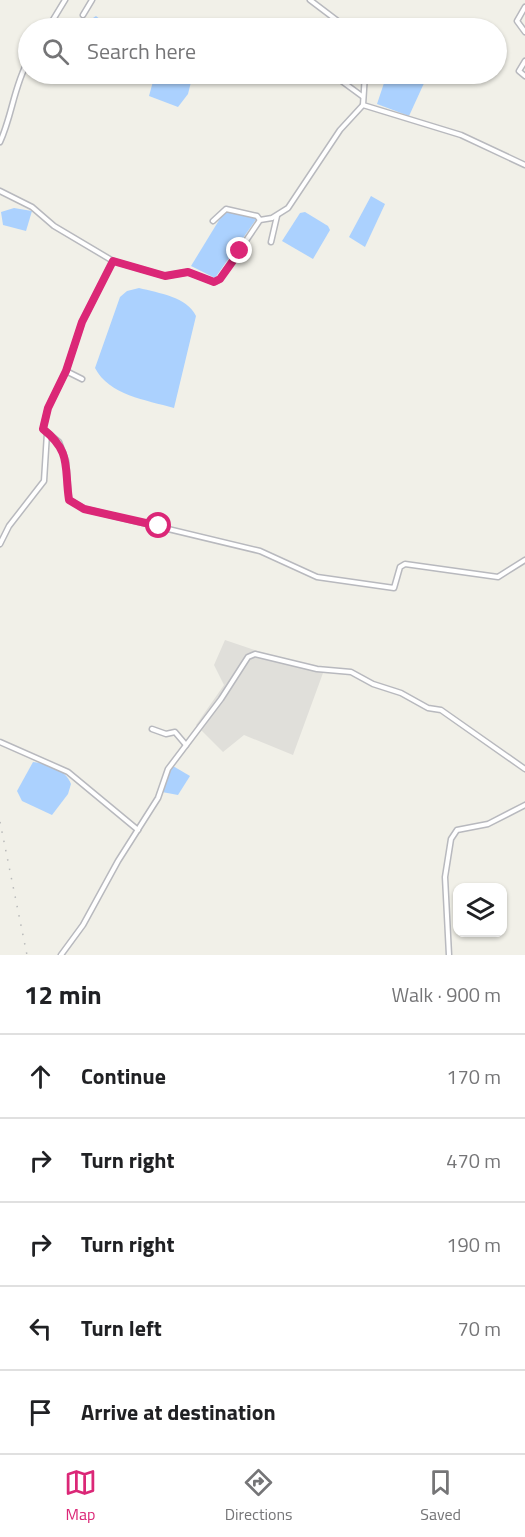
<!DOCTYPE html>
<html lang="en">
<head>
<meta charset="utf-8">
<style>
	body { margin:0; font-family:"Titillium Web",sans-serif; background:#f6f6f6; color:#202124 }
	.controls { position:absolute; right:18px; bottom:18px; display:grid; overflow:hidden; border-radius:12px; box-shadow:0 2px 4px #0004 }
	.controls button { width:54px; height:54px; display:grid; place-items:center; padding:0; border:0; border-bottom:2px solid #e0e0e0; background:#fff; color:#202124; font:30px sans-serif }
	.stop { position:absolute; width:18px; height:18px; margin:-14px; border:4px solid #db2777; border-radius:50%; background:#fff }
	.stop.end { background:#db2777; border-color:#fff; box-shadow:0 2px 6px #0008 }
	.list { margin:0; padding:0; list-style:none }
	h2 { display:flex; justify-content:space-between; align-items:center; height:78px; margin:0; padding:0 24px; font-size:26px }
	h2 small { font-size:20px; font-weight:400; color:#757577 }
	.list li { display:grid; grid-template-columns:39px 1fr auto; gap:18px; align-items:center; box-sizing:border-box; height:84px; padding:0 24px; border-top:2px solid #e0e0e0 }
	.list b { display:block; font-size:22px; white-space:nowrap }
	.list em { font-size:20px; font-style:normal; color:#757577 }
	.icon { flex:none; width:33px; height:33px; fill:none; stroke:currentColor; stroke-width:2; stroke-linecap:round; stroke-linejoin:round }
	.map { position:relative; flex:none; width:525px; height:955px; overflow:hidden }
	.search { position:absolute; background:#fff; box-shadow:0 2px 4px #0004; left:18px; right:18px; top:18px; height:66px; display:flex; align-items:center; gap:15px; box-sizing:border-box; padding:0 21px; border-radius:33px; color:#757577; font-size:22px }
	.sheet { height:498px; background:#fff }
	nav { display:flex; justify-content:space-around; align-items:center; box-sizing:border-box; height:84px; border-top:2px solid #e0e0e0; background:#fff; font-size:16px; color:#757577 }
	nav a { display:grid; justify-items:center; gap:3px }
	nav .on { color:#db2777 }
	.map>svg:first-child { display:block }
	.industrial { fill:#e0dfda }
	.water { fill:#abd1fe }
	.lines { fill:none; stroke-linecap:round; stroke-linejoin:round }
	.minor-casing { stroke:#b8b9be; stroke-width:7 }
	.minor { stroke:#fff; stroke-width:4 }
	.rail { stroke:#b8b9b9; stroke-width:1.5; stroke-dasharray:1.5 8; stroke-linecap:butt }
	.route { stroke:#db2777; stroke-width:8 }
</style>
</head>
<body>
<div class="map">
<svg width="525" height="955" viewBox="0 0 525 955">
	<rect width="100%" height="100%" fill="#f1f0e8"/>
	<path class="industrial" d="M225 640 323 673 293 755 244 735 223 752 196 725 224 685 214 665Z"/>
	<g class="water">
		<path d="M96 16 111 28H88L90 20Z"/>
		<path d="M155 74H193L188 94 178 107 149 96Z"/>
		<path d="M387 74H403L425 81 409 116 377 104Z"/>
		<path d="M371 196 385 204 365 247 349 237Z"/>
		<path d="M14 208 32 211 26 231 3 225 1 212Z"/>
		<path d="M224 212 243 213 257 218 215 278 191 266Z"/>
		<path d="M305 212 328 226 330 230 313 259 282 241 300 213Z"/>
		<path d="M139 288C159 293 187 297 196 316L174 408C146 400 109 395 95 368L120 297 127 291Z"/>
		<path d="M33 762C49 764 65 769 71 784L68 794 52 815 22 801 17 791Z"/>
		<path d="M173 766 190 776 178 795 162 792 166 774Z"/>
	</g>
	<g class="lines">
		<g class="minor-casing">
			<g id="minor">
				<path d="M310 0 347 28"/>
				<path d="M525 7 517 21 525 32"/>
				<path d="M83 15 92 0"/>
				<path d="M48 28 65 0"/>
				<path d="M525 61 519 71 525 76"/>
				<path d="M332 74 362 96"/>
				<path d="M365 74 363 105 461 135 525 165"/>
				<path d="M363 105 340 130 288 208 272 218 260 220 220 279 214 282 188 272 165 276 113 261 82 322 66 371 48 408 43 429 59 442 66 461 69 500 85 509 260 551 317 577 394 588 400 567 405 564 498 577 525 560"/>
				<path d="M0 142C12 116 14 86 28 61"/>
				<path d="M0 191 32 207 54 226 113 261"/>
				<path d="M213 221 226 209 257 216 260 220"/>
				<path d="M271 242 277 216"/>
				<path d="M66 371 82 379"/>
				<path d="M0 544 9 526 44 481 47 433"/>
				<path d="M152 729 166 734 175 732 186 745"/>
				<path d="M0 742 68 772 138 830"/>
				<path d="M61 955 83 925 118 861 158 798 168 769 221 699 248 657 255 654 317 669 351 672 373 684 401 693 428 708 441 710 525 769"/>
				<path d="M449 955 445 877 451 839 457 830 488 824 525 805"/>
			</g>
		</g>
		<use href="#minor" class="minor"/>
		<path class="rail" d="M0 822 27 955"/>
	</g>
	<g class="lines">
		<path class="route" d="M159 526 84 509 69 500C64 467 72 452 43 429L48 408 66 371 82 322 113 261 165 276 188 272 214 282 220 279 240 251"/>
	</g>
</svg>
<div class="controls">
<button><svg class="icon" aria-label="layers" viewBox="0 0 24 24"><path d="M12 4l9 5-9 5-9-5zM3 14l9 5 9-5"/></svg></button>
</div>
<div class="stop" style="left:159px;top:526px"></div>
<div class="stop end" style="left:240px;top:251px"></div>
<div class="search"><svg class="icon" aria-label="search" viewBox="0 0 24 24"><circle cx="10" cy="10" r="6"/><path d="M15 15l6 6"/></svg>Search here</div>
</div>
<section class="sheet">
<h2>12 min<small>Walk · 900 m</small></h2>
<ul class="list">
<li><svg class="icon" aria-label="ahead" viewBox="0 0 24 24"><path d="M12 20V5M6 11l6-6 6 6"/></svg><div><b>Continue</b></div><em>170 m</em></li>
<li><svg class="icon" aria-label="right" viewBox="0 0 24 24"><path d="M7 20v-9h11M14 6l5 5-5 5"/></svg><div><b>Turn right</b></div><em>470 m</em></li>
<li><svg class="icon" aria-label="right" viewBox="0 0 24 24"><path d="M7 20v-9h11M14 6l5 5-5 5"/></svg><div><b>Turn right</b></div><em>190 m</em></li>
<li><svg class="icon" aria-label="left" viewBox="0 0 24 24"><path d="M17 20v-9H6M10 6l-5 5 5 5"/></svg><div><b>Turn left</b></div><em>70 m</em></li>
<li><svg class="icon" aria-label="arrive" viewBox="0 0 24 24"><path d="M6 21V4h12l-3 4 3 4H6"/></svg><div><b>Arrive at destination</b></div></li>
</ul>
</section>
<nav>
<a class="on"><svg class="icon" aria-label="map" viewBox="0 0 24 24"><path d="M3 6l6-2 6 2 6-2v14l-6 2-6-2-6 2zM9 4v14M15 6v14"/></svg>Map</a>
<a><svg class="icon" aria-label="directions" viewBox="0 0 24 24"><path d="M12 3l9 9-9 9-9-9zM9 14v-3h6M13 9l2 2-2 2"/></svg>Directions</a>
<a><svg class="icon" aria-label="saved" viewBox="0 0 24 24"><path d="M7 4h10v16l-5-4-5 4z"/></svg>Saved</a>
</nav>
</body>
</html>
